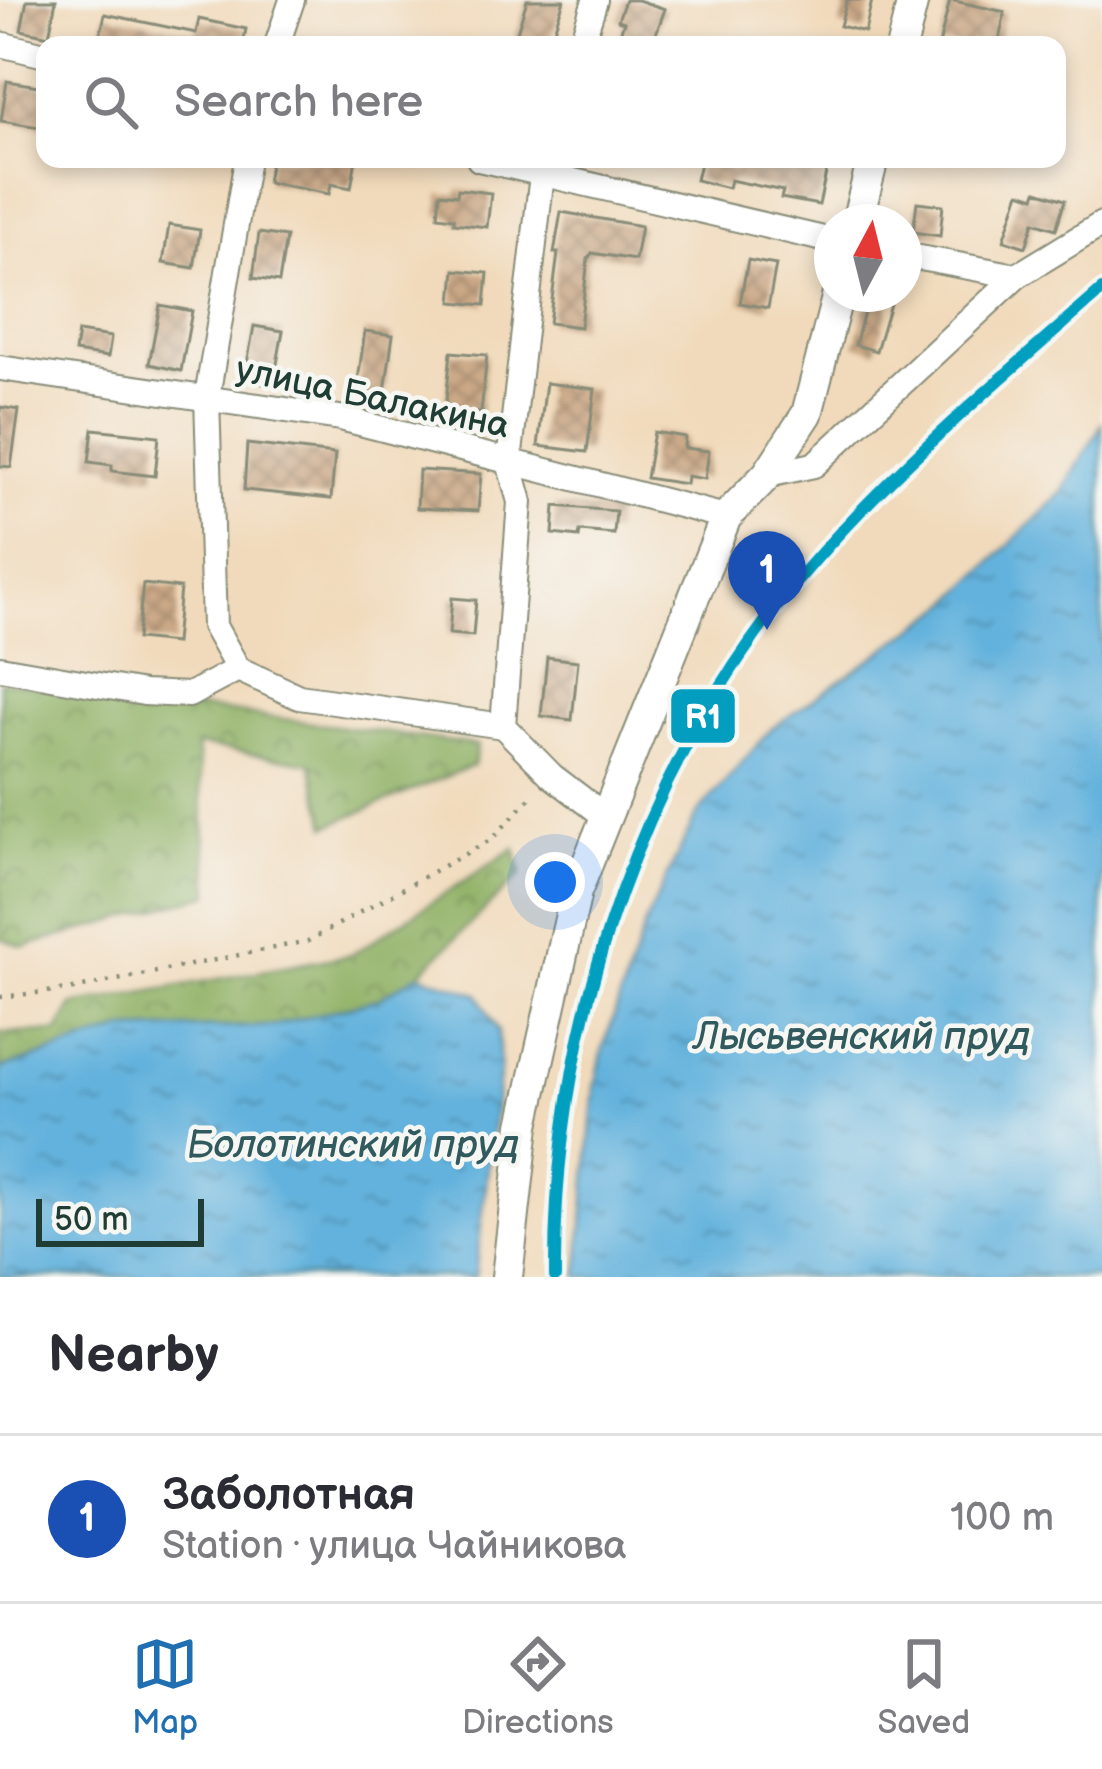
<!DOCTYPE html>
<html lang="en">
<head>
<meta charset="utf-8">
<style>
	body { margin:0; font-family:"Balsamiq Sans",sans-serif; background:#f7f7f7; color:#2b2b33 }
	.compass { position:absolute; left:814px; top:204px; width:108px; height:108px; border-radius:50%; background:#fff; box-shadow:0 6px 18px #0003; rotate:7deg }
	.scale { position:absolute; left:36px; bottom:30px; width:168px; box-sizing:border-box; padding-left:12px; border:6px solid #1f3d34; border-top:0; font-size:33px; line-height:42px; white-space:nowrap; color:#1f3d34; -webkit-text-stroke:9px #f6f6f2; paint-order:stroke }
	.you { position:absolute; left:555px; top:882px; width:42px; height:42px; margin:-30px; border:9px solid #fff; border-radius:50%; background:#1a73e8; box-shadow:0 0 0 18px #1a73e833 }
	.badge { display:grid; place-items:center; width:78px; height:78px; border-radius:50%; background:#1f6fb2; color:#fff; font-size:39px; font-weight:700 }
	.pin { position:absolute; translate:-50% -99px; filter:drop-shadow(0 3px 6px #0008) }
	.pin::after { content:''; position:absolute; top:63px; width:42px; height:36px; background:inherit; clip-path:polygon(0 0,100% 0,50% 100%) }
	.list { margin:0; padding:0; list-style:none }
	h2 { display:flex; justify-content:space-between; align-items:center; height:156px; margin:0; padding:0 48px; font-size:51px }
	h2 small { font-size:39px; font-weight:400; color:#7c7c81 }
	.list li { display:grid; grid-template-columns:78px 1fr auto; gap:36px; align-items:center; box-sizing:border-box; height:168px; padding:0 48px; border-top:3px solid #e1e1e2 }
	.list b { display:block; font-size:45px; white-space:nowrap }
	.list p { margin:0; font-size:39px; white-space:nowrap; color:#7c7c81 }
	.list em { font-size:39px; font-style:normal; color:#7c7c81 }
	.icon { flex:none; width:66px; height:66px; fill:none; stroke:currentColor; stroke-width:2; stroke-linecap:round; stroke-linejoin:round }
	.map { position:relative; flex:none; width:1102px; height:1277px; overflow:hidden }
	.search { position:absolute; background:#fff; box-shadow:0 6px 18px #0003; left:36px; right:36px; top:36px; height:132px; display:flex; align-items:center; gap:30px; box-sizing:border-box; padding:0 42px; border-radius:24px; color:#7c7c81; font-size:45px }
	.sheet { height:324px; background:#fff }
	nav { display:flex; justify-content:space-around; align-items:center; box-sizing:border-box; height:168px; border-top:3px solid #e1e1e2; background:#fff; font-size:33px; color:#7c7c81 }
	nav a { display:grid; justify-items:center; gap:6px }
	nav .on { color:#1f6fb2 }
	.map>svg:first-child { display:block }
	.forest { fill:url(#forest-crowns); stroke:#57764c; stroke-width:3 }
	.water { fill:url(#water-ripples); stroke:#417888; stroke-width:3 }
	.building { fill:url(#building-cross-hatch) }
	.lines { fill:none; stroke-linecap:round; stroke-linejoin:round }
	.minor-casing { stroke:#888c78; stroke-width:28 }
	.tertiary-casing { stroke:#888c78; stroke-width:34 }
	.path { stroke:#888c78; stroke-width:4.5; stroke-dasharray:3 9; stroke-linecap:butt }
	.minor { stroke:#fff; stroke-width:24 }
	.tertiary { stroke:#fff; stroke-width:30 }
	.rail-1-casing { stroke:#f6f6f2; stroke-width:21 }
	.rail-1 { stroke:#039ebf; stroke-width:12 }
	.labels { text-anchor:middle; stroke-width:9; stroke-linejoin:round; paint-order:stroke }
	.street-label { font-size:36px; fill:#1f3d34; stroke:#f6f6f2 }
	.water-label { font-size:39px; font-style:italic; fill:#305a5e; stroke:#f6f6f2 }
	.line-badge { stroke:#f6f6f2; stroke-width:4.5 }
	.badge-label { font-size:33px; text-anchor:middle; font-weight:bold; fill:#fff }
</style>
</head>
<body>
<div class="map">
<svg width="1102" height="1277" viewBox="0 0 1102 1277">
	<defs>
		<pattern id="forest-crowns" width="20" height="18" patternUnits="userSpaceOnUse" patternTransform="scale(3)"><rect width="20" height="18" fill="#8fb064"/><path d="M2 6a3 3 0 1 1 6 0M12 15a3 3 0 1 1 6 0" fill="none" stroke="#749053"/></pattern>
		<pattern id="water-ripples" width="26" height="14" patternUnits="userSpaceOnUse" patternTransform="scale(3)"><rect width="26" height="14" fill="#63b2dd"/><path d="M2 4q2-2 4 0t4 0M15 11q2-2 4 0t4 0" fill="none" stroke="#5192b4"/></pattern>
		<pattern id="building-cross-hatch" width="8" height="8" patternUnits="userSpaceOnUse" patternTransform="scale(3)"><rect width="8" height="8" fill="#cba886"/><path d="M0 0l8 8M0 8l8-8" fill="none" stroke="#a48a6e"/></pattern>
	</defs>
	<rect width="100%" height="100%" fill="#f6f6f2"/>
	<filter id="ink" filterUnits="userSpaceOnUse"><feTurbulence type="fractalNoise" baseFrequency=".00833" numOctaves="2"/><feDisplacementMap in="SourceGraphic" scale="24" xChannelSelector="R" yChannelSelector="G"/><feConvolveMatrix kernelMatrix="1 2 1 2 8 2 1 2 1" color-interpolation-filters="sRGB"/></filter>
	<filter id="wash" filterUnits="userSpaceOnUse"><feTurbulence type="fractalNoise" baseFrequency=".004" numOctaves="4" result="noise"/><feDisplacementMap in="SourceGraphic" scale="48" xChannelSelector="R" yChannelSelector="G"/><feGaussianBlur stdDeviation="2.7" result="paint"/><feColorMatrix in="noise" values="0 0 0 0 0 0 0 0 0 0 0 0 0 0 0 0 0 1.4 0 .05"/><feComposite in="paint" operator="in"/></filter>
	<g filter="url(#wash)">
		<rect width="100%" height="100%" fill="#f1dabb"/>
		<g class="forest">
			<path d="M0 681 477 745 474 765 327 826 311 763 197 745 210 894 23 947 0 938Z"/>
			<path d="M515 848 521 874 419 974 378 999 272 1026 124 1030 0 1069V1033L58 1032 73 1005 351 955Z"/>
		</g>
		<g class="water">
			<path d="M1102 424V1277H578L595 1087 603 1048 647 919 697 814 772 728 948 605 1061 494Z"/>
			<path d="M419 974 478 994 498 1031 500 1069 475 1277H0V1069L124 1030 272 1026 378 999Z"/>
		</g>
		<g id="blocks">
			<g class="building">
				<path d="M27 0H56L49 36 21 30Z"/>
				<path d="M527 0H564L549 45H513Z"/>
				<path d="M625 0H638L665 9 652 45H616L624 22 618 20Z"/>
				<path d="M847 0H872L865 32 840 26Z"/>
				<path d="M950 0 1005 12 998 45 978 41 977 45H939Z"/>
				<path d="M105 14 196 33 199 19 246 29 243 45H98Z"/>
				<path d="M7 81 45 87V128L1 121Z"/>
				<path d="M271 159H356L351 188 331 184 329 194 267 182Z"/>
				<path d="M701 159H781L827 168 819 205 781 198 783 191 730 180 728 188 696 180Z"/>
				<path d="M458 189 491 193 487 227 454 223V218L438 216 440 193 457 195Z"/>
				<path d="M1037 191 1065 200 1056 229 1034 222 1026 247 1004 240 1020 192 1035 197Z"/>
				<path d="M917 202 943 205 940 236 913 232Z"/>
				<path d="M561 212 641 226 635 260 592 253 588 259 580 327 549 323 558 253H554Z"/>
				<path d="M169 225 200 230 194 268 163 263Z"/>
				<path d="M259 233 286 237 279 282 253 278Z"/>
				<path d="M748 260 776 265 768 308 740 303Z"/>
				<path d="M455 270 488 273 485 305 452 302Z"/>
				<path d="M869 294H893L876 351 855 345Z"/>
				<path d="M160 305 192 311 181 371 149 364Z"/>
				<path d="M254 326 283 331 273 386 244 380Z"/>
				<path d="M365 331 393 335 383 405 355 401Z"/>
				<path d="M78 332 111 337 108 357 75 352Z"/>
				<path d="M451 352 487 355 481 413 445 410Z"/>
				<path d="M546 383 595 389 587 452 538 446Z"/>
				<path d="M0 407 19 410 11 467 0 466Z"/>
				<path d="M93 429 159 436 155 476 112 471V465L89 462Z"/>
				<path d="M654 432 685 437 684 448 709 451 705 479 687 476 686 484 646 478Z"/>
				<path d="M247 444 335 454 331 499 244 490Z"/>
				<path d="M419 470 481 474 478 511 417 508Z"/>
				<path d="M555 506 616 511 614 534 580 531 579 537 553 534Z"/>
				<path d="M143 584 180 588 175 643 137 639Z"/>
				<path d="M452 598 476 600 473 636 449 634Z"/>
				<path d="M547 657 578 661 572 720 541 716Z"/>
			</g>
		</g>
	</g>
	<g filter="url(#ink)">
		<use href="#blocks" fill-opacity="0" stroke="#888c78" stroke-width="3"/>
		<g class="lines">
			<g class="minor-casing">
				<g id="minor">
					<path d="M0 44 45 55"/>
					<path d="M277 45 292 0"/>
					<path d="M581 45 595 0"/>
					<path d="M479 159 832 241"/>
					<path d="M546 159 542 174 509 462 520 502 503 726 552 776 606 817"/>
					<path d="M904 255 1017 276"/>
					<path d="M0 368 340 418 726 517"/>
					<path d="M767 475 814 465 1017 276 1102 224"/>
					<path d="M0 668 144 693 189 695 238 669 299 697 503 726"/>
					<path d="M238 669 214 626 207 397 247 159"/>
				</g>
			</g>
			<g class="tertiary-casing">
				<g id="tertiary">
					<path d="M902 45 913 0"/>
					<path d="M857 222 873 159"/>
					<path d="M507 1277 524 1125 576 892 726 517 767 475 807 414 838 294"/>
				</g>
			</g>
			<path class="path" d="M0 997 73 989 308 941 492 839 535 793"/>
			<use href="#minor" class="minor"/>
			<use href="#tertiary" class="tertiary"/>
			<g class="rail-1-casing">
				<path id="rail-1" d="M555 1277C553 1018 645 752 817 558 903 460 1004 376 1102 290"/>
			</g>
			<use href="#rail-1" class="rail-1"/>
		</g>
	</g>
	<g class="labels">
		<g class="street-label">
			<text transform="translate(373 396) rotate(12)" y="13">улица Балакина</text>
		</g>
		<g class="water-label">
			<text x="862" y="1049">Лысьвенский пруд</text>
			<text x="353" y="1157">Болотинский пруд</text>
		</g>
	</g>
	<rect class="line-badge" x="669" y="687" width="68" height="58" rx="12" fill="#039ebf"/>
	<g class="badge-label">
		<text x="703" y="728">R1</text>
	</g>
</svg>
<svg class="compass" viewBox="-18 -18 36 36"><path d="M0-13l5 13h-10z" fill="#e53935"/><path d="M0 13l5-13h-10z" fill="#7c7c81"/></svg>
<div class="scale">50 m</div>
<div class="you"></div>
<div class="pin badge" style="left:767px;top:630px;background:#1a4fb4">1</div>
<div class="search"><svg class="icon" aria-label="search" viewBox="0 0 24 24"><circle cx="10" cy="10" r="6"/><path d="M15 15l6 6"/></svg>Search here</div>
</div>
<section class="sheet">
<h2>Nearby<small></small></h2>
<ul class="list">
<li><span class="badge" style="background:#1a4fb4">1</span><div><b>Заболотная</b><p>Station · улица Чайникова</p></div><em>100 m</em></li>
</ul>
</section>
<nav>
<a class="on"><svg class="icon" aria-label="map" viewBox="0 0 24 24"><path d="M3 6l6-2 6 2 6-2v14l-6 2-6-2-6 2zM9 4v14M15 6v14"/></svg>Map</a>
<a><svg class="icon" aria-label="directions" viewBox="0 0 24 24"><path d="M12 3l9 9-9 9-9-9zM9 14v-3h6M13 9l2 2-2 2"/></svg>Directions</a>
<a><svg class="icon" aria-label="saved" viewBox="0 0 24 24"><path d="M7 4h10v16l-5-4-5 4z"/></svg>Saved</a>
</nav>
</body>
</html>
